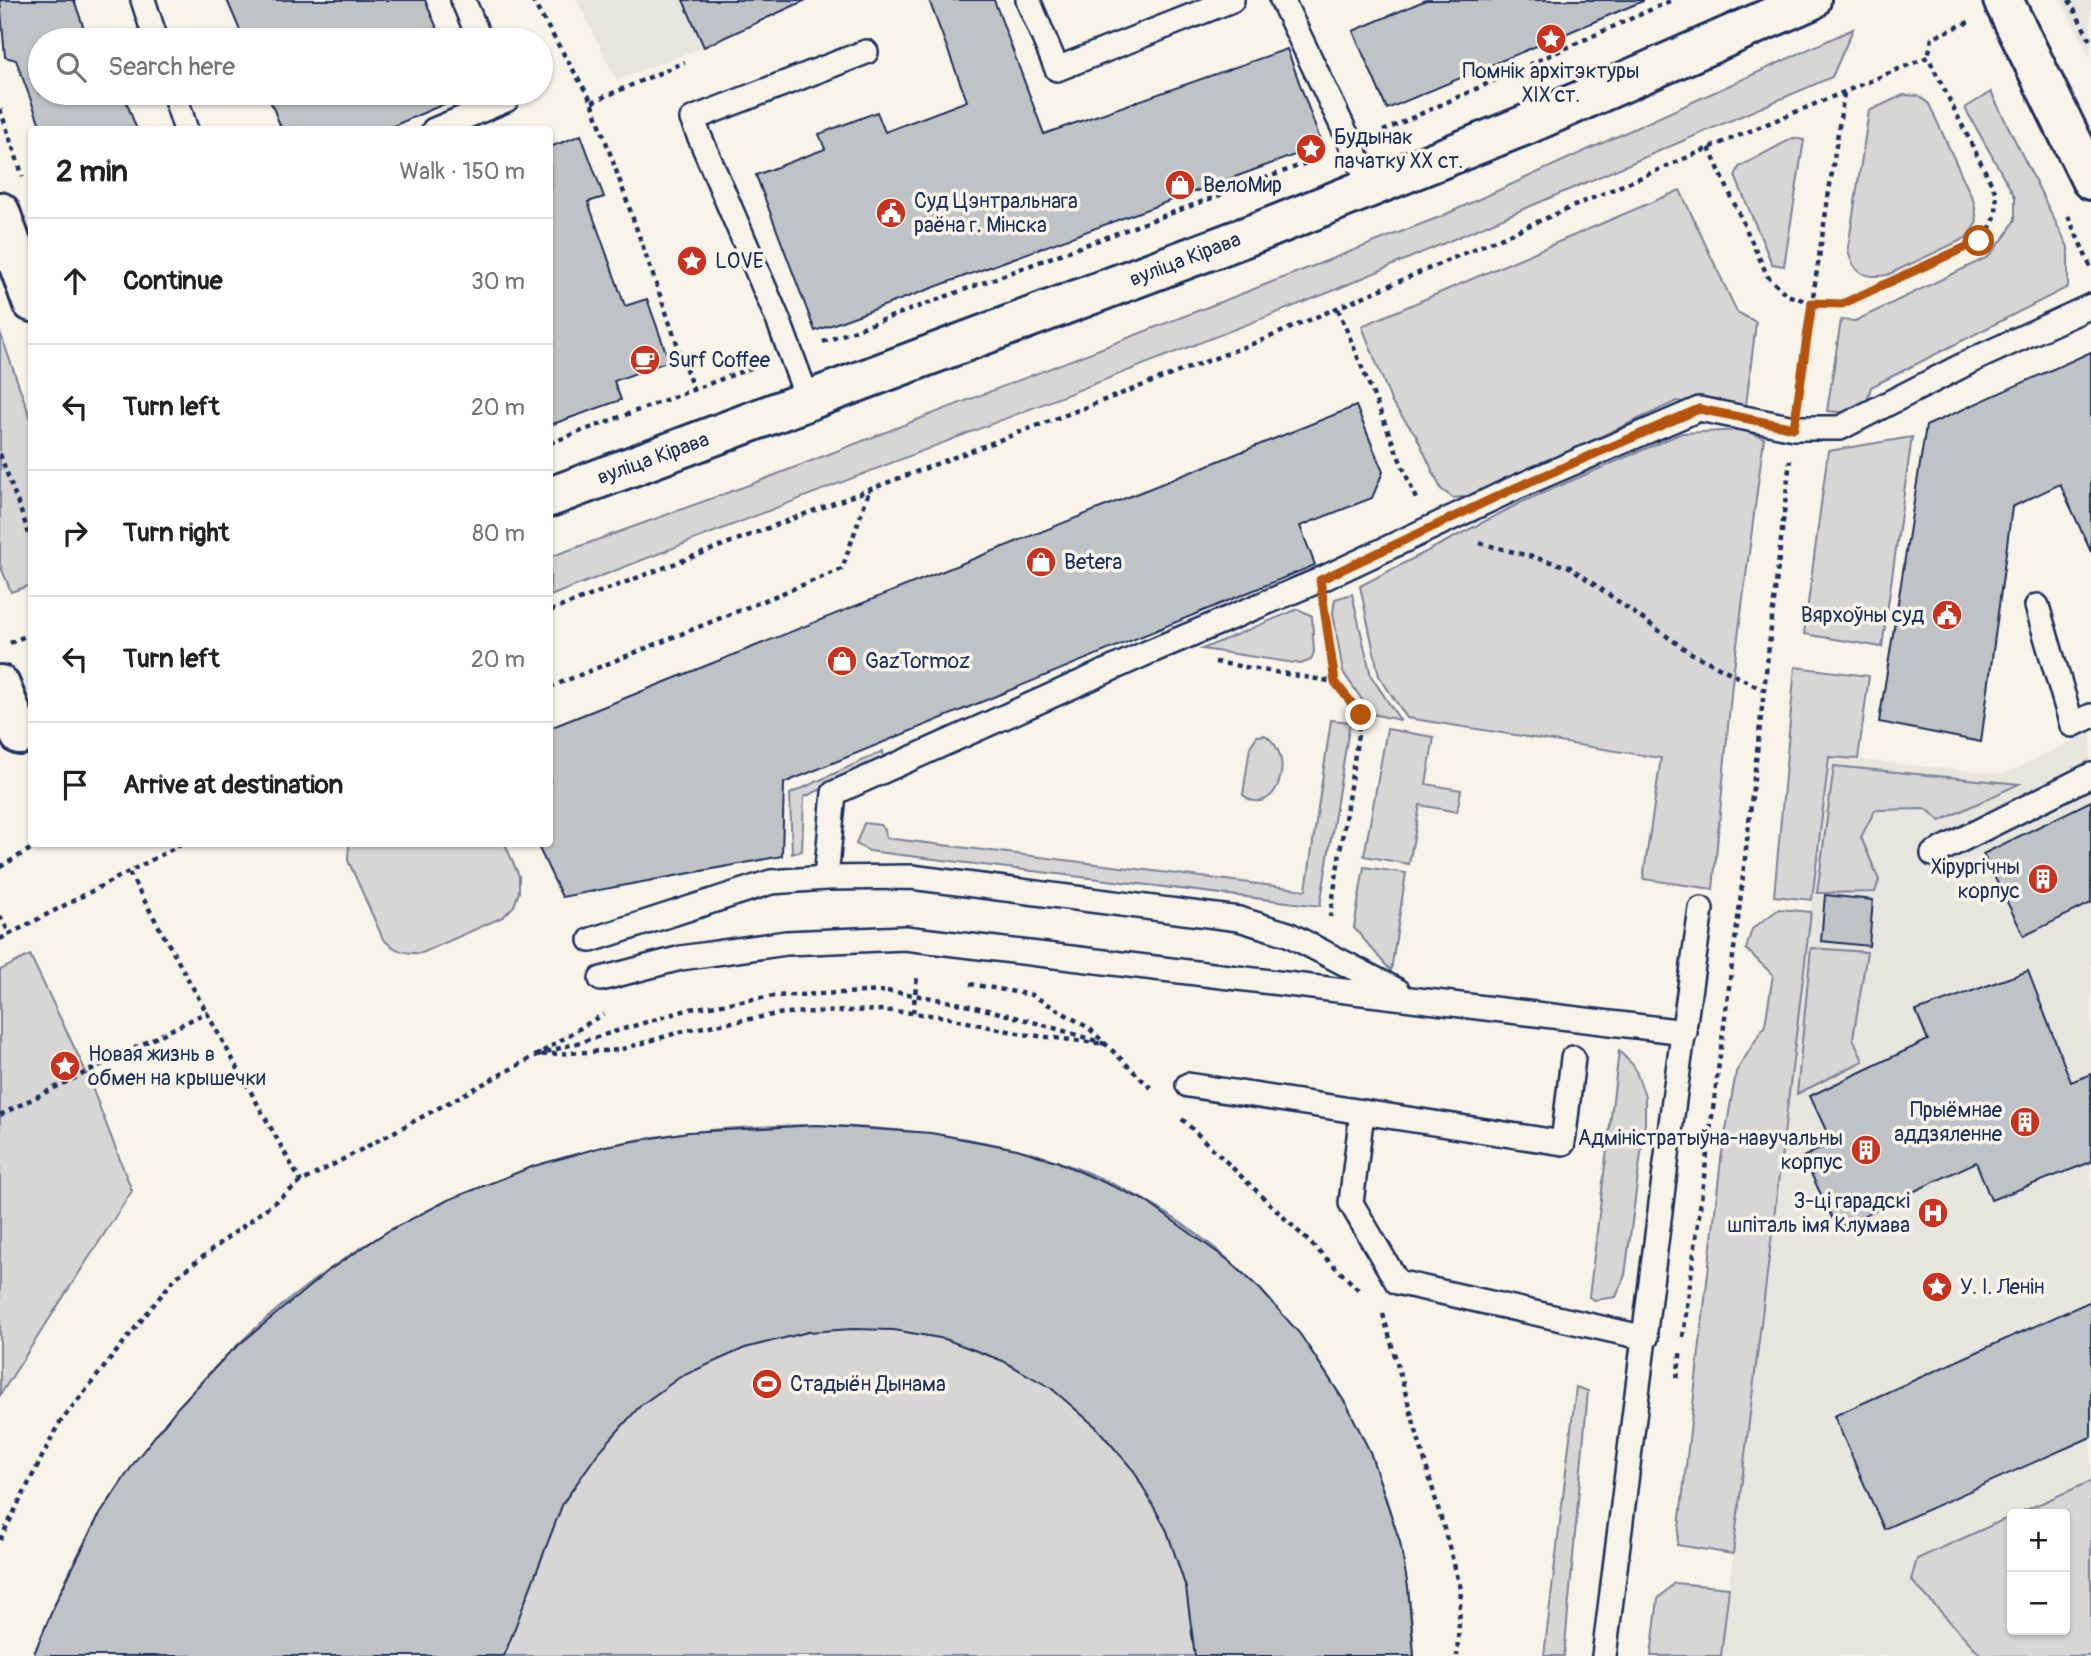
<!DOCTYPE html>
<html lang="en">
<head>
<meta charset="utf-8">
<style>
	body { margin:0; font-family:Pangolin,sans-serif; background:#f6f6f6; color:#202124 }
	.controls { position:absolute; right:21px; bottom:21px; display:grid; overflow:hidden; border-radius:7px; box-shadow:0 2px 5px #0004 }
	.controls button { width:63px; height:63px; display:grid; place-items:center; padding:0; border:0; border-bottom:2px solid #e0e0e0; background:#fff; color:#202124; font:35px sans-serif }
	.stop { position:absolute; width:21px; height:21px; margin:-16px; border:5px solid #b45309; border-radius:50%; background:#fff }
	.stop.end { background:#b45309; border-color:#fff; box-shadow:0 2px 7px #0008 }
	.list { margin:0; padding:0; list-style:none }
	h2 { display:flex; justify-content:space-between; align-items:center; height:91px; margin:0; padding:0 28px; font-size:30px }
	h2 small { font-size:23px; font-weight:400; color:#757577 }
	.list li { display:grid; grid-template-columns:46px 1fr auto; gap:21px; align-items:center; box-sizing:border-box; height:126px; padding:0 28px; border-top:2px solid #e0e0e0 }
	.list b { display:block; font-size:26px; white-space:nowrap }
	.list em { font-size:23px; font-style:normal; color:#757577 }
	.icon { flex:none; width:38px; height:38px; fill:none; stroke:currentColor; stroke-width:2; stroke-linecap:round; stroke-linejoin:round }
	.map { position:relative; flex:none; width:2091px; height:1656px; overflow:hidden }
	.search { position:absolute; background:#fff; box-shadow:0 2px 5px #0004; left:28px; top:28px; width:525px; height:77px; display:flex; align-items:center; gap:18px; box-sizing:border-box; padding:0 24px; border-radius:38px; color:#757577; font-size:26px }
	.panel { position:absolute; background:#fff; box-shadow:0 2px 5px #0004; left:28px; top:126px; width:525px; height:721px; border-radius:7px }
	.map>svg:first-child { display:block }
	.built { fill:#e6e5de; fill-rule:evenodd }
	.green { fill:#d7d6d4; stroke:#798299; stroke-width:2 }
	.building { fill:#c0c3c5; stroke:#1b2f5e; stroke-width:2 }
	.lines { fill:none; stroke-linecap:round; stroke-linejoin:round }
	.lane-casing { stroke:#1b2f5e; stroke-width:28 }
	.secondary-casing { stroke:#1b2f5e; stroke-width:44 }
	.path { stroke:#1b2f5e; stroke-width:4.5; stroke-dasharray:5 5; stroke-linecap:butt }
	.lane { stroke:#f7f3e8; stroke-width:23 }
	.secondary { stroke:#f7f3e8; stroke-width:38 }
	.route { stroke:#b45309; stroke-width:9 }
	.labels { text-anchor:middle; stroke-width:7; stroke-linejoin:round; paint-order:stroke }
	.poi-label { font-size:21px; fill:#1b2f5e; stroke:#f7f3e8; text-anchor:start }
	.street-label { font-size:21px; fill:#1b2f5e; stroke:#f7f3e8 }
</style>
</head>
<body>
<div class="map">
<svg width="2091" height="1656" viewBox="0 0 2091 1656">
	<rect width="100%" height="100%" fill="#f7f3e8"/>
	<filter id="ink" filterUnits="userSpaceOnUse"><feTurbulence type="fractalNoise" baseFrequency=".0143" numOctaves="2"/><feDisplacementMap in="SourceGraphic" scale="14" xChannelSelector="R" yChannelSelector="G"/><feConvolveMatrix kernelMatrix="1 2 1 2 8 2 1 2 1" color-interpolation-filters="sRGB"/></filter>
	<g filter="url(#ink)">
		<g class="built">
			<path d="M577 0H811L704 47 616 80Z"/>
			<path d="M2061 0H2091V60Z"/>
			<path d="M2091 732V1656H1721L1829 757 2004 774ZM2012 1514H2065V1630H2012Z"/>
		</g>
		<g class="green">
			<path d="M1853 29 1832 77 1330 292 550 596V557L757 482 1442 216Z"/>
			<path d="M1991 92 2068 247V287L1871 387 1866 406 1848 413 1827 411 1841 320 1855 321 1988 257 2007 234 2015 219V197L1965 108Z"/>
			<path d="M1903 95 1919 96 1929 104 1974 202 1977 222 1966 238 1887 275C1864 279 1851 272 1848 248L1869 111Z"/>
			<path d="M1793 138 1804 140 1784 266 1772 264 1735 176 1739 167Z"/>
			<path d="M1680 190 1737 312 1756 322 1745 414 1677 401 1473 496 1453 498 1441 489 1416 435 1392 403 1362 326Z"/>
			<path d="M0 332 31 420V585L11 592 0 565Z"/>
			<path d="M1743 430 1764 438 1732 683 1713 889 1643 879 1661 758 1407 718 1379 676 1360 586 1522 502 1682 433Z"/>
			<path d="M1912 437 1882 647 1804 634 1828 451Z"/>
			<path d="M1352 594 1371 676 1400 720 1372 714 1343 672 1333 613 1335 599Z"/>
			<path d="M1298 609 1312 616 1314 652 1311 660 1301 664 1202 649Z"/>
			<path d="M1795 667 1869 676 1858 759 1829 757 1812 900 1774 896Z"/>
			<path d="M1331 720 1350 722 1320 906 869 851 856 844 864 823 880 825 885 830 886 838 1306 890Z"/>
			<path d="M1387 729 1434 737 1426 784 1461 790 1457 812 1420 805 1409 864 1364 856Z"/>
			<path d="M1265 735C1300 759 1273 821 1243 795L1250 747 1257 736Z"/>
			<path d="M883 751 884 761 804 797 802 851 792 854 790 794Z"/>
			<path d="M1834 766 2019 784 1940 821 1927 809 1875 810 1861 837 1879 880 1875 892 1817 893Z"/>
			<path d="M349 844H505L519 876V892L514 906 503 917 422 953C405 954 396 951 383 939L348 860Z"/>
			<path d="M1364 867 1406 873 1391 971 1354 928Z"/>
			<path d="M1779 909 1811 912 1733 1554 1677 1545 1721 1159 1736 1072 1765 1025 1773 975 1746 949 1752 929Z"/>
			<path d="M1811 948 1867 952 1853 1038 1863 1061 1797 1094Z"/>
			<path d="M30 955 86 1072 132 1191 0 1395V970Z"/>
			<path d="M1619 1051 1634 1066 1645 1096V1123L1625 1275 1616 1297 1594 1300 1589 1297Z"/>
			<path d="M817 1125C884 1128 951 1133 1016 1149 1251 1208 1405 1418 1414 1656H34C53 1609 72 1560 99 1517 169 1402 268 1302 385 1233 416 1215 455 1205 488 1192 527 1177 567 1155 607 1146 676 1130 747 1126 817 1125Z"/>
			<path d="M1576 1387 1588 1391 1564 1656H1544Z"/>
			<path d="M2091 1481V1656H1982L1911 1580 1917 1559 2012 1516V1630H2065V1514H2017Z"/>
			<path d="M1674 1583 1729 1588 1721 1656H1651L1658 1599Z"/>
		</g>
		<g class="building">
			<path d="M0 0H74L88 40H40V93H123L137 130H42L16 60 5 57Z"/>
			<path d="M227 0H425L442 40H244Z"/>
			<path d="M683 0H806L704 47Z"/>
			<path d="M929 0H994L1044 134 1287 49 1322 145 815 331 756 175 825 149 819 134 877 112 885 132 967 101Z"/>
			<path d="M1426 0H1643V1L1387 109 1353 31Z"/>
			<path d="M267 93H464L465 95 384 130H282Z"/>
			<path d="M581 135 604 197 588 202 625 306 647 299 669 361 614 381 621 400 550 425V147Z"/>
			<path d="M2091 352V552L2060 484 2012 507 1981 742 1879 722 1926 426Z"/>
			<path d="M1356 406 1383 472 1372 498 1300 526 1315 565 784 783 782 856 562 897 537 844H550V728Z"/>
			<path d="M2091 801V903L2024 936 1983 854Z"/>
			<path d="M1825 895 1873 900 1869 946 1821 941Z"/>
			<path d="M2028 971 2071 1082 2091 1074V1162L1991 1200 1976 1162 1837 1228 1803 1157 1832 1143 1810 1096 1928 1040 1916 1011Z"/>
			<path d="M817 1125 931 1133 1017 1149 1056 1161 1144 1200 1228 1260 1260 1289 1300 1334 1348 1407 1370 1452 1400 1542 1408 1587 1414 1656H1195L1186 1588 1167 1531 1134 1471 1096 1427 1051 1388 1003 1361 945 1339 894 1330 852 1329 808 1332 745 1348 680 1377 640 1406 598 1453 563 1503 504 1656H33L58 1597 97 1519 136 1460 178 1407 228 1354 329 1270 388 1231 448 1200 534 1166 605 1146 688 1132Z"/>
			<path d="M2091 1301V1437L1884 1529 1834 1416Z"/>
		</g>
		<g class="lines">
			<g class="lane-casing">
				<g id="lane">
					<path d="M143 0 156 40"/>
					<path d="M463 0 480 40"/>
					<path d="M1028 0 1057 69 1232 0"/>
					<path d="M1282 0 1371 186"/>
					<path d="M174 93 186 130"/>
					<path d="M434 130 506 100 503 93"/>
					<path d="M808 400 779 322 692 119 866 52"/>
					<path d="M2037 606 2072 725 2091 716"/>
					<path d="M1933 854 2091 775"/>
					<path d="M826 878 834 793 1149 652 1320 580 1515 488 1699 409 1794 428H1840L1975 359 2091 306"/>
					<path d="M591 940 771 882 826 878 911 877 1239 919 1288 934 1398 991"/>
					<path d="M601 979 681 958 786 943 905 938 1685 1032"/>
					<path d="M1188 1085 1563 1143 1573 1058"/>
					<path d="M1362 1112 1351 1203 1397 1282 1646 1338"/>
					<path d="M1604 1656 1675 1092 1701 909"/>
				</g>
			</g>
			<g class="secondary-casing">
				<g id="secondary">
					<path d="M2003 0 2091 180"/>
					<path d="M0 212 32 302"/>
					<path d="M550 497 1261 231 1528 124 1811 0"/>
					<path d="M0 685 20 735"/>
				</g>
			</g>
			<g class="path">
				<path d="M532 0 592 102 693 389"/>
				<path d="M2069 0 2091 42"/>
				<path d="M592 102 685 62"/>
				<path d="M0 109 23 177"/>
				<path d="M1383 131 1672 0"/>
				<path d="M1709 148 1768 277 1787 295 1812 303 1842 304 1979 241C1994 226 1998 215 1996 193L1928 57"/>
				<path d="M2068 216 2091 268"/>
				<path d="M1338 309 1416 499"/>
				<path d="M823 342 1320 158"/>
				<path d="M1798 395 1844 93"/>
				<path d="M550 443 759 365"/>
				<path d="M0 454 32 542"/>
				<path d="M1480 543 1570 567 1689 652 1762 689"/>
				<path d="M550 611 1265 339 1709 148 1928 57 1932 38 1969 22"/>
				<path d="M1325 615 1335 682 1361 715 1330 917"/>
				<path d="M10 643 32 633"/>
				<path d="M1215 662 1335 682"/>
				<path d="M550 687 842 569 870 488"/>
				<path d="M0 867 39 844"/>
				<path d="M129 873 301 1182"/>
				<path d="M0 916 10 934"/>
				<path d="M0 939 182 844"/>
				<path d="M970 984 1032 995 1089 1028 1154 1091"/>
				<path d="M887 991C962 1001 1032 1020 1105 1044L1022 1034 940 1016 883 1010 784 1013 687 1030 619 1050 537 1055 690 1009 774 996Z"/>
				<path d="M913 1013 917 976"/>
				<path d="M0 1115 207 1012"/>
				<path d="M1182 1119 1360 1291"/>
				<path d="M1383 1314 1461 1589 1457 1656"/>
				<path d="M1683 1337 1739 911 1790 460"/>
				<path d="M1677 1378 1681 1349"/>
				<path d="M0 1540 58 1425 175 1278 301 1182 537 1055 603 1014"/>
			</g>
			<use href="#lane" class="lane"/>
			<use href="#secondary" class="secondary"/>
		</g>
	</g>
	<g class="lines" filter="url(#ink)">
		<path class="route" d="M1361 715 1335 682 1320 580 1515 488 1699 409 1794 428 1812 303 1842 304 1979 241"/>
	</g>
	<defs>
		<g id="sight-disc" transform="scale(1.575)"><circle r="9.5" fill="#c8321e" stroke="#f7f3e8"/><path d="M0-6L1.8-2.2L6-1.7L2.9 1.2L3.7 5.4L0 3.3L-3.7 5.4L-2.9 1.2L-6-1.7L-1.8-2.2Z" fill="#fff"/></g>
		<g id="shop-disc" transform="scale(1.575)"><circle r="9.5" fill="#c8321e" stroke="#f7f3e8"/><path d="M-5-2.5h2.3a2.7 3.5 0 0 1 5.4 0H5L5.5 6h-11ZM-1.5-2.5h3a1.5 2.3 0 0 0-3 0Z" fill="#fff"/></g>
		<g id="civic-disc" transform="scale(1.575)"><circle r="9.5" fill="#c8321e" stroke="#f7f3e8"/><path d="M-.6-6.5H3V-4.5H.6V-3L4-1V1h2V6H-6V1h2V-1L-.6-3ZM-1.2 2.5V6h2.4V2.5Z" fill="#fff"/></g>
		<g id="cafe-disc" transform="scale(1.575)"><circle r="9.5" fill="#c8321e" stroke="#f7f3e8"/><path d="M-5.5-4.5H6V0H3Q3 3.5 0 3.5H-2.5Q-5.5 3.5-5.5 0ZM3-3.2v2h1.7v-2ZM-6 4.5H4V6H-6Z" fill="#fff"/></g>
		<g id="building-disc" transform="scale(1.575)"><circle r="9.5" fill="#c8321e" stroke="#f7f3e8"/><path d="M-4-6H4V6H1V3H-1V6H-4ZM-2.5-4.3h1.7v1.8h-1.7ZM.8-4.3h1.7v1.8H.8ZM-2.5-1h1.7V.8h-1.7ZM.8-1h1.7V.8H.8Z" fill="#fff"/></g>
		<g id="hospital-disc" transform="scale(1.575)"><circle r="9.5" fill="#c8321e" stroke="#f7f3e8"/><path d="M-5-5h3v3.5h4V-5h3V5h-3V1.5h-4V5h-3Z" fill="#fff"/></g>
		<g id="stadium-disc" transform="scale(1.575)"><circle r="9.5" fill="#c8321e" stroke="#f7f3e8"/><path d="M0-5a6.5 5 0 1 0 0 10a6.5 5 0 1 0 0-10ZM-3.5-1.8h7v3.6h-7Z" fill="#fff"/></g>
	</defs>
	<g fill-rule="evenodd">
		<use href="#sight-disc" x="1551" y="39"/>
		<use href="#sight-disc" x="1311" y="149"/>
		<use href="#shop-disc" x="1180" y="185"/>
		<use href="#civic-disc" x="891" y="213"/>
		<use href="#sight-disc" x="692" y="261"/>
		<use href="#cafe-disc" x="645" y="360"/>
		<use href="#shop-disc" x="1041" y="562"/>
		<use href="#civic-disc" x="1947" y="615"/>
		<use href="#shop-disc" x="842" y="661"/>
		<use href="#building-disc" x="2043" y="879"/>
		<use href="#sight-disc" x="65" y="1066"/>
		<use href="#building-disc" x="2025" y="1122"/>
		<use href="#building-disc" x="1866" y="1150"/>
		<use href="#hospital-disc" x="1933" y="1213"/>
		<use href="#sight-disc" x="1937" y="1287"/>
		<use href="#stadium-disc" x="767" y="1384"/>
	</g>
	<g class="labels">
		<g class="poi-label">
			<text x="1551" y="78" text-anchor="middle">Помнік архітэктуры<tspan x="1551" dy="24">ХІХ ст.</tspan></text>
			<text x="1334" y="144">Будынак<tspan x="1334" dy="24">пачатку XX ст.</tspan></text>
			<text x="1203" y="192">ВелоМир</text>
			<text x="914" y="208">Суд Цэнтральнага<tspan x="914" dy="24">раёна г. Мінска</tspan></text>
			<text x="715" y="268">LOVE</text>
			<text x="668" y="367">Surf Coffee</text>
			<text x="1064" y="569">Betera</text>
			<text x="1924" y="622" text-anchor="end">Вярхоўны суд</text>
			<text x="865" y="668">GazTormoz</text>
			<text x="2020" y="874" text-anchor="end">Хірургічны<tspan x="2020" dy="24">корпус</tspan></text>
			<text x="88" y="1061">Новая жизнь в<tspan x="88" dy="24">обмен на крышечки</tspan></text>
			<text x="2002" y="1117" text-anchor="end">Прыёмнае<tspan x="2002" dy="24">аддзяленне</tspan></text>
			<text x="1843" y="1145" text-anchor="end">Адміністратыўна-навучальны<tspan x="1843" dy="24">корпус</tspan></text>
			<text x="1910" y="1208" text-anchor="end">3-ці гарадскі<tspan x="1910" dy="24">шпіталь імя Клумава</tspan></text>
			<text x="1960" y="1294">У. І. Ленін</text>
			<text x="790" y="1391">Стадыён Дынама</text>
		</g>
		<g class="street-label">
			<text transform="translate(1185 259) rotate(-21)" y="7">вуліца Кірава</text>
			<text transform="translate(653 458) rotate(-20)" y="7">вуліца Кірава</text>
		</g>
	</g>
</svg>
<div class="controls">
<button>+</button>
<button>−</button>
</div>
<div class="stop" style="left:1979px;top:241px"></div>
<div class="stop end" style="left:1361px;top:715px"></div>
<div class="search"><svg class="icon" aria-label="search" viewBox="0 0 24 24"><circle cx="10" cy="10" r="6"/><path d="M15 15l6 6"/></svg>Search here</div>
<section class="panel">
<h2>2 min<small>Walk · 150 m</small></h2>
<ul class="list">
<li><svg class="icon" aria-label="ahead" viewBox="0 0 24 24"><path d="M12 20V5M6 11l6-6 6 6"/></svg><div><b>Continue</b></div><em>30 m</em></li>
<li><svg class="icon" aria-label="left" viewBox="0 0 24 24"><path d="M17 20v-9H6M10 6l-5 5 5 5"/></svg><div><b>Turn left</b></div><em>20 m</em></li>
<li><svg class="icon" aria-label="right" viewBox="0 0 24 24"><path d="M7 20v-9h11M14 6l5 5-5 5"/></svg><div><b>Turn right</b></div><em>80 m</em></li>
<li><svg class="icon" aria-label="left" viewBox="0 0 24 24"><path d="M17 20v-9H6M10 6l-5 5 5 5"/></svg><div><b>Turn left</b></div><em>20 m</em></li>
<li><svg class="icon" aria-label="arrive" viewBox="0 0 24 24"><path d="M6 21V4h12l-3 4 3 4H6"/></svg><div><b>Arrive at destination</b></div></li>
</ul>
</section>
</div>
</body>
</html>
